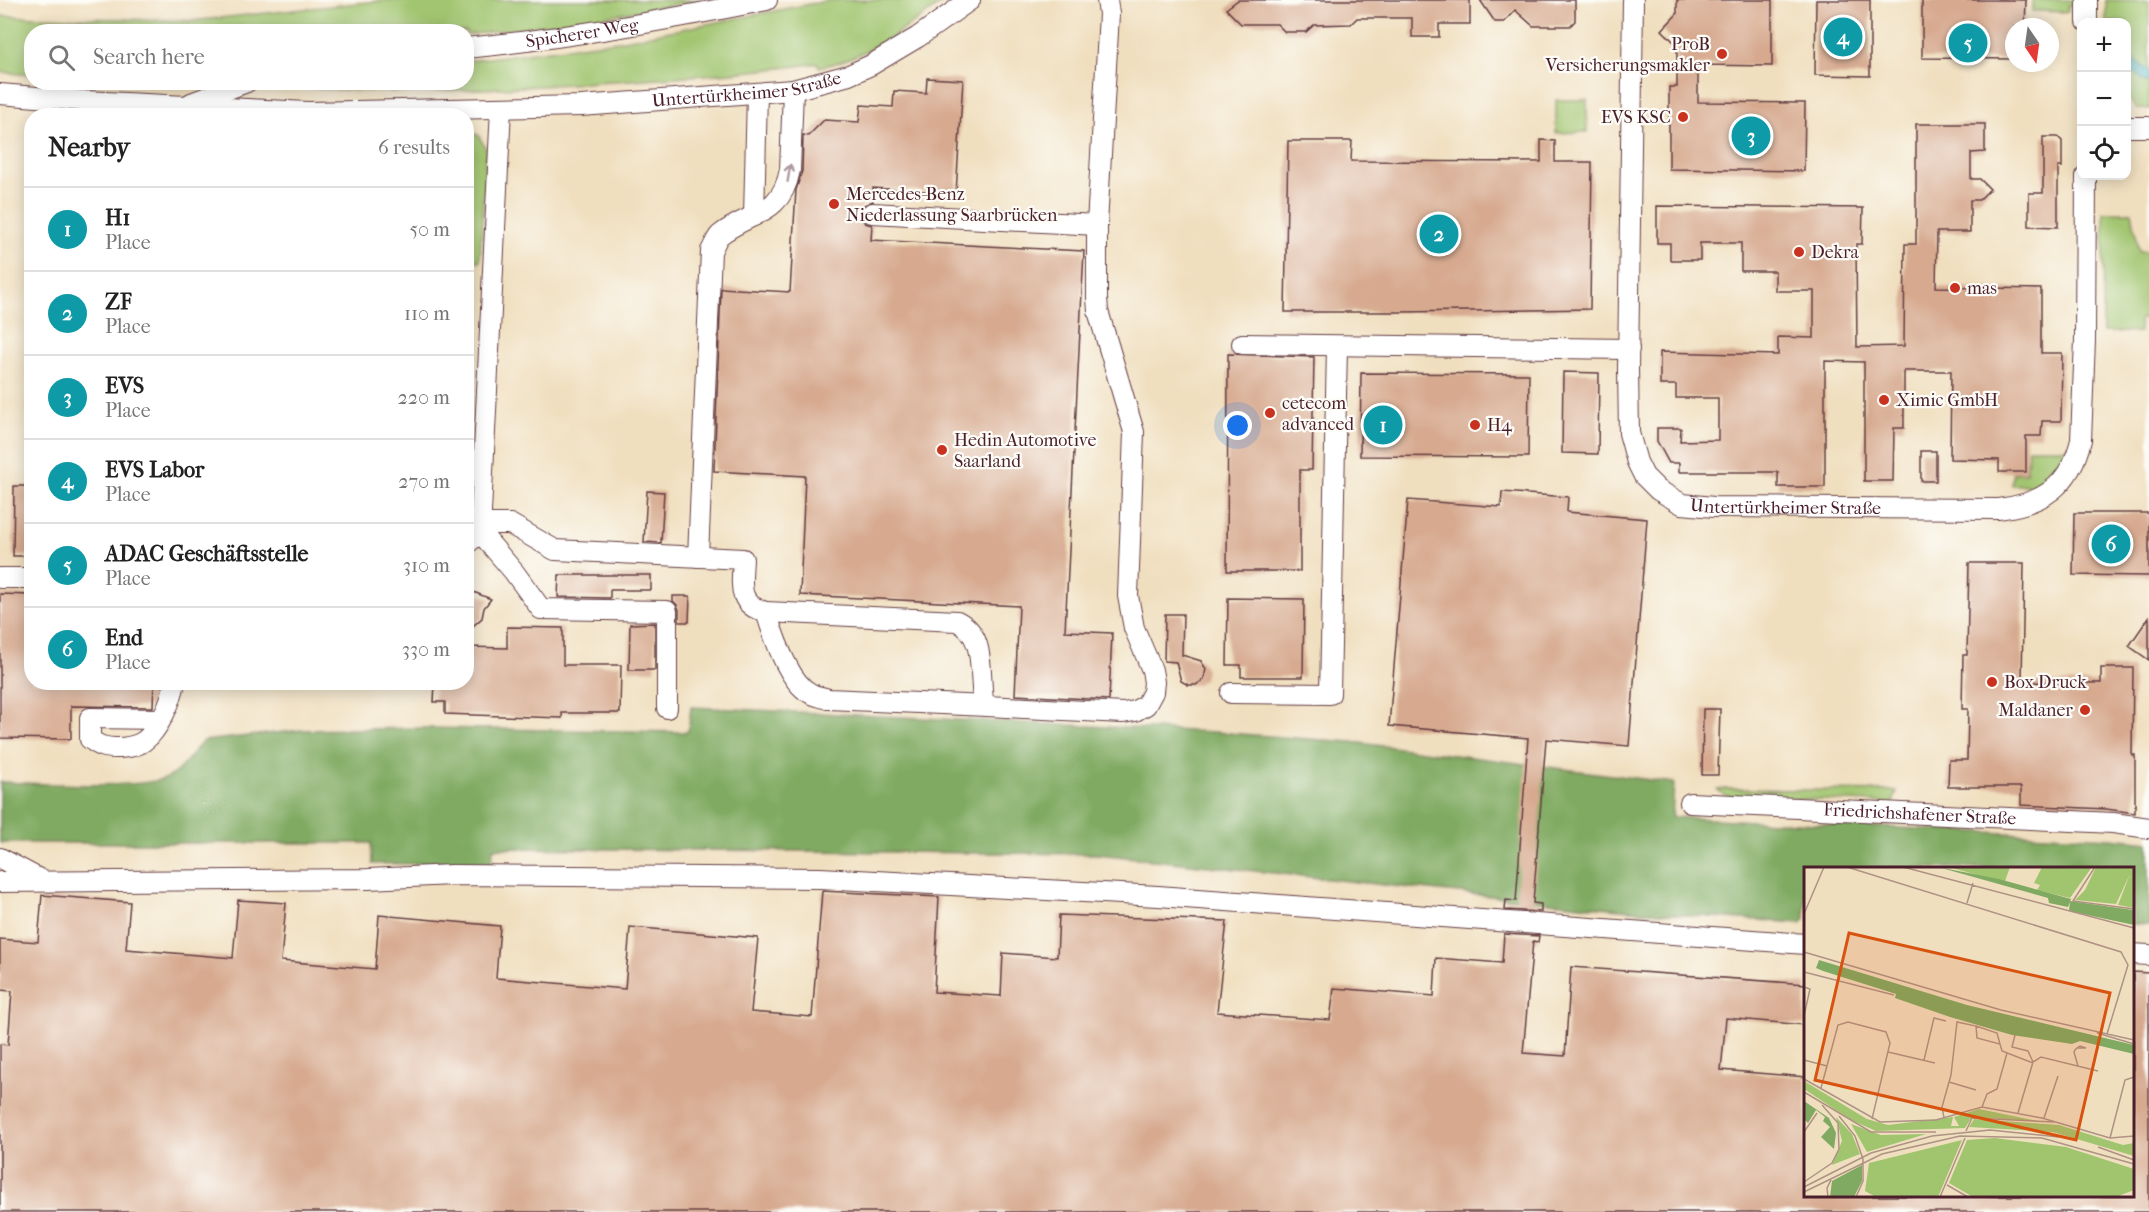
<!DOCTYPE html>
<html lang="en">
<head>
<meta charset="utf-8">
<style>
	body { margin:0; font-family:"IM FELL French Canon",serif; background:#f6f6f6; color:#222 }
	.controls { position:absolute; right:18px; top:18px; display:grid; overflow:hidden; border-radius:12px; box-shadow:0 3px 15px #0003 }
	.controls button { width:54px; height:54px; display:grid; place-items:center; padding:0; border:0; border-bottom:2px solid #e0e0e0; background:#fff; color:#222; font:30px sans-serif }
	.compass { position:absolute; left:2005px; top:18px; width:54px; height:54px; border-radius:50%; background:#fff; box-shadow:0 3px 15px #0003; rotate:167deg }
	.you { position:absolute; left:1238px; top:426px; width:21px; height:21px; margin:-15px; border:4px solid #fff; border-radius:50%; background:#1a73e8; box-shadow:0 0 0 9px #1a73e833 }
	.badge { display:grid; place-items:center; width:39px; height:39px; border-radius:50%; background:#111827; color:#fff; font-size:20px; font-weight:700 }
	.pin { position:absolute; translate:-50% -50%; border:3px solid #fff; box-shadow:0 2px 6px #0006 }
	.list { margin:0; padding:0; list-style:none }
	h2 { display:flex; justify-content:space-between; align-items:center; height:78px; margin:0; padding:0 24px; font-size:26px }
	h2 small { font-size:20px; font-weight:400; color:#767676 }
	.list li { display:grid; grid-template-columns:39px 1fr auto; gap:18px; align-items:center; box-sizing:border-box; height:84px; padding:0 24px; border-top:2px solid #e0e0e0 }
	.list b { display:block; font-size:22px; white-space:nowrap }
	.list p { margin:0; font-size:20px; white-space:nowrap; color:#767676 }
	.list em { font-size:20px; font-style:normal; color:#767676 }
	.icon { flex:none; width:33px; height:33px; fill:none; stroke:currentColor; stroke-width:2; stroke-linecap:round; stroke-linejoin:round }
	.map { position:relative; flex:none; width:2149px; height:1212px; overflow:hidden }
	.search { position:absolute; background:#fff; box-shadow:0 3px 15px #0003; left:24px; top:24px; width:450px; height:66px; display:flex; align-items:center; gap:15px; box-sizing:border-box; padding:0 21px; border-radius:24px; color:#767676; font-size:22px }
	.panel { position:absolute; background:#fff; box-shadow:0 3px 15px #0003; left:24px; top:108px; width:450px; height:582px; border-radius:24px }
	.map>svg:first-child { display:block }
	.green { fill:#a1c56f; stroke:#76724d; stroke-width:1.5 }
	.forest { fill:#80aa62; stroke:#656446; stroke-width:1.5 }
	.water { fill:#46b5c0; stroke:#486a76; stroke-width:1.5 }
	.building { fill:#d7aa90 }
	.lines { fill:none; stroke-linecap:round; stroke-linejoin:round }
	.minor-casing { stroke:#633c41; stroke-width:22 }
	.minor { stroke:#fff; stroke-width:20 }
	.oneway { stroke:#ae9aa0 }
	.poi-dot { fill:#c8321e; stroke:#fdfcf7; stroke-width:2 }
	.labels { text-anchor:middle; stroke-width:4.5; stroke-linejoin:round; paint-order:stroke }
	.street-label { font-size:18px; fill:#4a1f2b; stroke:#fdfcf7 }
	.poi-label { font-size:18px; fill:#4a1f2b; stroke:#fdfcf7; text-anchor:start }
	.inset-road { fill:none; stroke:#ae9284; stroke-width:1.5 }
	.view { fill:#d8530f; fill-opacity:0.15; stroke:#d8530f; stroke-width:3 }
	.inset-edge { fill:none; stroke:#4a1f2b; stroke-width:3 }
</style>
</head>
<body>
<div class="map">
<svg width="2149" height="1212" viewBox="0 0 2149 1212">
	<rect width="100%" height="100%" fill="#fdfcf7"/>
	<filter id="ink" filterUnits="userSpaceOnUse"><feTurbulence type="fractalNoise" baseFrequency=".0167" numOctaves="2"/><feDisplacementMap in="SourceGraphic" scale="12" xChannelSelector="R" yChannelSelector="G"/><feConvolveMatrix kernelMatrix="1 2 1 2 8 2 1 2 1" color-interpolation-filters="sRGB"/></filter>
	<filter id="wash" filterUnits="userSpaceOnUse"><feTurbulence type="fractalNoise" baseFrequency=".008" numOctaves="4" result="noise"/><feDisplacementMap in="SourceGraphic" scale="24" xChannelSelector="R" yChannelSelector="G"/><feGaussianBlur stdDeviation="1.35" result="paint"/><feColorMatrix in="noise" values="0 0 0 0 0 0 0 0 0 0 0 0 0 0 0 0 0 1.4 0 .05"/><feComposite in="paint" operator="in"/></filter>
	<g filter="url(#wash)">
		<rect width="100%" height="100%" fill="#f0dfbf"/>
		<g class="green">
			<path d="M387 0H702L585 20 467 35 466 32H32L31 75 0 72V16L192 21Z"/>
			<path d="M831 0H946C910 26 863 60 819 67L818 63C745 74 670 77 596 82 496 89 390 97 290 86L289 83 466 82 467 61 619 41Z"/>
			<path d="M2033 0H2075V5H2068V12L2033 11Z"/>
			<path d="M2106 0H2149V109H2137L2127 96 2126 22H2106Z"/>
			<path d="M1556 100H1587V132L1556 133Z"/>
			<path d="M467 132 478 135 486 149 480 261H467Z"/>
			<path d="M2104 212H2132L2139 251H2149V319H2140L2139 332H2103Z"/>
			<path d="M467 331H477L475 357 467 356Z"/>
			<path d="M2028 448H2068C2060 474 2049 481 2027 495V485H2012L2013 473H2027Z"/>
			<path d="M1718 790 1725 789 1897 791 1893 803 1726 796Z"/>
		</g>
		<path class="forest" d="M691 707 1213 732 1352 742 1674 783 1672 817 2111 838 2149 842V925L2133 924 2132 868H1806L1805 919 1801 923 1670 914 1439 891 1098 854 493 848 492 863 372 864 371 843H0V782C32 783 151 791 172 775 184 767 194 751 203 741L302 730 424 728 688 732Z"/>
		<path class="water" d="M2131 58 2149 71V82H2145L2127 66V60Z"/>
		<g id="blocks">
			<g class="building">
				<path d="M1238 0H1470V24H1439V37H1412V18H1357L1351 24 1314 25 1306 32H1285L1277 24H1241L1226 9Z"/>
				<path d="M1480 0H1575V21L1570 26H1533L1515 10 1504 22H1495Z"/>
				<path d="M1677 0H1772V66L1698 65V102L1805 103 1804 171 1669 169V87H1677V45L1662 30 1677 14Z"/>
				<path d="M1816 0H1870V76L1815 75Z"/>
				<path d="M1922 0H2026L2025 27H2014V59L1922 58Z"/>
				<path d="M927 78 963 80 956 193 873 188V201L862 206 860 212 861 218 865 223 872 225 871 240 1084 251 1065 631 1112 633 1109 700 1015 695 1019 606 800 595 805 476 714 471 721 288 790 292 796 190 802 171 803 135 808 136 824 120 859 122 861 105 893 107 894 91 926 93Z"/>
				<path d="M1916 124H1985V152L1971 153V179H1980L1990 189 1979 200H1970V232H1937L1936 287 2041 289V353H2062L2061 421H2042L2041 436H2026V472H1999V460L1950 459 1951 371H1904V428H1894L1893 481H1864V362L1825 361V487H1778V472H1679V463H1669L1657 441V428H1681L1680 441 1718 440V398H1676V385H1660V352L1778 355V337L1814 338V291H1775V271H1741V243H1700V260H1670V243H1657V206L1863 208 1862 244H1856L1857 347 1904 346 1905 244H1916Z"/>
				<path d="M2043 137H2058L2062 141V167H2058V227L2029 226V193H2043Z"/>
				<path d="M1541 140 1555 141V162H1592L1590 309 1401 312H1285L1288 141H1352L1351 161 1541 162Z"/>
				<path d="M1228 354 1314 357 1312 470H1300V571H1227Z"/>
				<path d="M1563 372 1599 373 1598 454 1562 453Z"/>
				<path d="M1361 373 1529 374 1528 457 1360 456Z"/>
				<rect x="1921" y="451" width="15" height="30"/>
				<path d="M14 486H32V556H13Z"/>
				<path d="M647 491 664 492 661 543 644 542Z"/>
				<path d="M1502 492 1568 497 1567 512 1647 519 1629 746 1546 739 1533 903 1541 904V912L1505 910 1506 900 1516 901 1528 738 1389 726 1408 500 1501 507Z"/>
				<path d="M2074 513H2149V576L2073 575Z"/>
				<path d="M1969 563H2024L2022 682 2101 683V668H2133L2132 755H2135V813L2106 809 2021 805V787H1948L1949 760H1967L1968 709H1962L1963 655H1967Z"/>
				<path d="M559 575H651V590H610V598L558 597Z"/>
				<path d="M466 589 491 599 484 608 482 618 466 632Z"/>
				<path d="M0 594 32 595V682H154L153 707 71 706V739L0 738Z"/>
				<path d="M673 596H690L689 622H679V610L677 605 673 601Z"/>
				<path d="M1228 598 1304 599 1303 677H1241V665H1227Z"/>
				<path d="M1165 614H1183L1182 655 1201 661 1206 669 1204 679 1196 685H1188L1181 681 1176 662 1164 661Z"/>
				<path d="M2149 617V660L2129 646Z"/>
				<path d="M655 623V670H629L630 624Z"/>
				<path d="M507 627 563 628V665H621L620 713H562V718L445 714V702H434L435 682H466V647L507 648Z"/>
				<path d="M1703 709H1720L1718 775H1702Z"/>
				<path d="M822 891 939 897 934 992 1001 996 1003 953 1057 957 1059 915 1227 921 1217 1012 1330 1020 1334 988 1434 996 1436 958 1502 963 1504 934 1539 936 1538 942 1533 941 1523 1053 1565 1056 1571 967 1806 984 1805 1025 1726 1018 1721 1070 1806 1077V1196H2133V972L2149 973V1212H0V1044L8 1045 12 991 0 990V939L38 942 42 895 130 902 126 949 233 958 238 900 286 903 281 961 375 969 379 915 500 926 496 978 625 989 630 927 758 938 751 1012 812 1017Z"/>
			</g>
		</g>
	</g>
	<g filter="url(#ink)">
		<use href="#blocks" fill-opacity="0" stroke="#633c41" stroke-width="1.5"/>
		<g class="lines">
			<g class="minor-casing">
				<g id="minor">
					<path id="s1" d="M1633 0 1628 369 1629 433 1637 462 1644 476 1658 490 1682 504 1714 507 1998 509C2043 504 2070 486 2081 440L2085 340 2086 176"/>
					<path d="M2087 22V0"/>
					<path id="s2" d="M466 48C568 38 667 20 767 0"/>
					<path id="s3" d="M0 94 85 101 308 112 581 106 793 90 849 75 871 65 918 37 970 0"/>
					<path d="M191 103 247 82"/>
					<path d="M2126 127H2149"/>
					<path d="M872 213 1097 225"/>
					<path d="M754 216 757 93"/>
					<path d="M1242 344 1629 349"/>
					<path d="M481 524H510L555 550 743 559C742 583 736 605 766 612L957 621C986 635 979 671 983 699L987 706 1123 713 1135 711 1146 705 1153 692 1154 682 1152 670 1134 628 1128 596 1134 432 1098 311 1097 298V225L1109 14 1107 0"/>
					<path d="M480 532 501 108"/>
					<path d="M480 532 514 572 541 609 667 611V708"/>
					<path d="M466 545 480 532"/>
					<path d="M698 557 711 251C714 246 716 239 720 235 750 211 781 217 790 170L793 90"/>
					<path d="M0 578H32"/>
					<path d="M766 612C773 634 788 682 810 693 815 696 822 697 828 699L987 706"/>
					<path d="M1231 693 1330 694 1337 346"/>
					<path d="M161 719 90 718V739C94 742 98 745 102 746 113 750 135 748 144 741 159 730 172 700 175 682"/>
					<path id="s4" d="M1690 803 2113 823 2149 828"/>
					<path d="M0 858 41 880"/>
					<path d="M0 882 368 879 452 875 820 878 1158 896 1806 944"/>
					<path d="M2132 954 2149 955"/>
				</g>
			</g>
			<use href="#minor" class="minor"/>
		</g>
		<defs><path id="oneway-shaft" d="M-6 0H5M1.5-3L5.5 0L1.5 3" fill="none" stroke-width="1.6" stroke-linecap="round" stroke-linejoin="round" transform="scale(1.5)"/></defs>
		<use class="oneway" href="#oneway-shaft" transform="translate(789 173) rotate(-81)"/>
	</g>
	<g class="poi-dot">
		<circle cx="1722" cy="54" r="6"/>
		<circle cx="1683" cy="117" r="6"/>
		<circle cx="834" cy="204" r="6"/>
		<circle cx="1799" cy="252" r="6"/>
		<circle cx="1955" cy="288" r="6"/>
		<circle cx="1884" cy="400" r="6"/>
		<circle cx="1270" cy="413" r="6"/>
		<circle cx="1475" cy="425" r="6"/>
		<circle cx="942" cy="450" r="6"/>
		<circle cx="1992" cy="682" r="6"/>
		<circle cx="2085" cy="710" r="6"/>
	</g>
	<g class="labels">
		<g class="street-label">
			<text dy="6" stroke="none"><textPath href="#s2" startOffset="117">Spicherer Weg</textPath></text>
			<text dy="6" stroke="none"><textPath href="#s3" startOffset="748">Untertürkheimer Straße</textPath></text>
			<text dy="6" stroke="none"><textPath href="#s1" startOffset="630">Untertürkheimer Straße</textPath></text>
			<text dy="6" stroke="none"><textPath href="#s4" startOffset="230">Friedrichshafener Straße</textPath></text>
		</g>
		<g class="poi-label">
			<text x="1710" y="50" text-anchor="end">ProB<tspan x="1710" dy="21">Versicherungsmakler</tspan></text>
			<text x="1671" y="123" text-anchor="end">EVS KSC</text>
			<text x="846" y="200">Mercedes-Benz<tspan x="846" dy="21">Niederlassung Saarbrücken</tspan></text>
			<text x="1811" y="258">Dekra</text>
			<text x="1967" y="294">mas</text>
			<text x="1896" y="406">Ximic GmbH</text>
			<text x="1282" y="409">cetecom<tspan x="1282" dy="21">advanced</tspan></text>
			<text x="1487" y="431">H4</text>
			<text x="954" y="446">Hedin Automotive<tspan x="954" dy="21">Saarland</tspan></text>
			<text x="2004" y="688">Box Druck</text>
			<text x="2073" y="716" text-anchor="end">Maldaner</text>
		</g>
	</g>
	<g transform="translate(1804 867)">
		<rect width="330" height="330" fill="#f0dfbf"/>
		<path d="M145 0H206L201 14H194ZM238 0H288L266 31 233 23 236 18 230 16ZM292 0H330V41L314 38 326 7 312 37 271 33 281 23ZM0 214 63 252 84 258 149 250 147 259H155L150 250 175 242 239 255 168 250 161 261 72 264 47 253 0 222ZM32 250 48 267 56 287 28 298 38 274ZM170 252 255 258 319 278 330 276V289L249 265 165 260ZM47 257 77 268 122 267 63 285ZM191 271 262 280 330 302V323L312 330H169L145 316 163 273ZM158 273 134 330H72L61 324 65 296Z" fill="#a1c56f"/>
		<path d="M134 0 195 12 267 32 264 40 245 36 244 31ZM266 34 329 43 330 58 265 44ZM15 93 163 138 330 178V187L276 174 268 177 208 168 146 150 91 131 92 127 19 104 12 101ZM0 234 25 251 32 266 30 282 17 270 26 260 19 254 21 250 12 243 4 256 0 252ZM58 298V314L50 330H26L28 314Z" fill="#80aa62"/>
		<path class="inset-road" d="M43 0 317 85 324 98 303 167M99 0 330 61M291 0 269 34 330 42M163 36 169 16M0 47 20 0M0 85 197 143 330 173M0 105 90 128M0 120 6 122 0 149M172 159 193 166 196 177M293 166 330 177M211 168 208 180 224 184 229 195M273 181H282L276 179 273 181 271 183 270 185 274 199M84 185 131 196M0 193 23 199M120 193 130 151 142 154M229 195 237 190 294 204M0 212 76 255 132 253 178 240 238 251 306 271 330 269M145 215 172 223M17 221 34 158 44 155 82 165 86 176 68 252M0 225 67 265H132M178 240 183 227 193 222 203 186M214 246 229 195M35 249 51 269 59 292V314L52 330M140 251 138 240 147 208 153 155 172 159 173 171 196 177 198 184 229 196M240 251 254 209M162 264 168 251 251 255M0 265 13 246M306 271 321 213 330 210M294 280 330 293M0 315 28 296 35 282 34 256 18 238M143 318 164 330M0 320 67 286 128 269 186 263 255 270M0 325 78 287 156 269 238 271 330 297M24 330 23 321 28 311M136 330 161 271"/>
		<path class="view" d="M45 66 306 126 272 273 11 213Z"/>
		<rect width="330" height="330" class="inset-edge"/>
	</g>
</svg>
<div class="controls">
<button>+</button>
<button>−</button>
<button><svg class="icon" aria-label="locate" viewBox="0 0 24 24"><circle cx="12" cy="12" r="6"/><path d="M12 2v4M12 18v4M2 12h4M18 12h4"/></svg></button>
</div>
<svg class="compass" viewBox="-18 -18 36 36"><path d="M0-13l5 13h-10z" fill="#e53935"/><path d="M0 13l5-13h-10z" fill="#767676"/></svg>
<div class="you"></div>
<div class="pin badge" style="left:1383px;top:425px;background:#0f9aa8">1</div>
<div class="pin badge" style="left:1439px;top:234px;background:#0f9aa8">2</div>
<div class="pin badge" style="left:1751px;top:136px;background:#0f9aa8">3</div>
<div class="pin badge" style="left:1843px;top:37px;background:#0f9aa8">4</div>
<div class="pin badge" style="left:1968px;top:43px;background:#0f9aa8">5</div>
<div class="pin badge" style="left:2111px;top:544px;background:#0f9aa8">6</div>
<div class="search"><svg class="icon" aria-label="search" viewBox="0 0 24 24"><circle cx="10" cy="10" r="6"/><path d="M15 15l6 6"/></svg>Search here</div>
<section class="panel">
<h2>Nearby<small>6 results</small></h2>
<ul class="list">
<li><span class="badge" style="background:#0f9aa8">1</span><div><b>H1</b><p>Place</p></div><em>50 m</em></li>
<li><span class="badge" style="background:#0f9aa8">2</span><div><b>ZF</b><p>Place</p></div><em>110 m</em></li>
<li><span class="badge" style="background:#0f9aa8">3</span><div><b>EVS</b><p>Place</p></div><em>220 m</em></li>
<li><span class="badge" style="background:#0f9aa8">4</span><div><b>EVS Labor</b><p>Place</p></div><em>270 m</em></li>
<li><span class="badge" style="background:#0f9aa8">5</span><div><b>ADAC Geschäftsstelle</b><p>Place</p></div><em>310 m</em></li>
<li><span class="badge" style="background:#0f9aa8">6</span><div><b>End</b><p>Place</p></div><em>330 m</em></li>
</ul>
</section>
</div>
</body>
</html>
